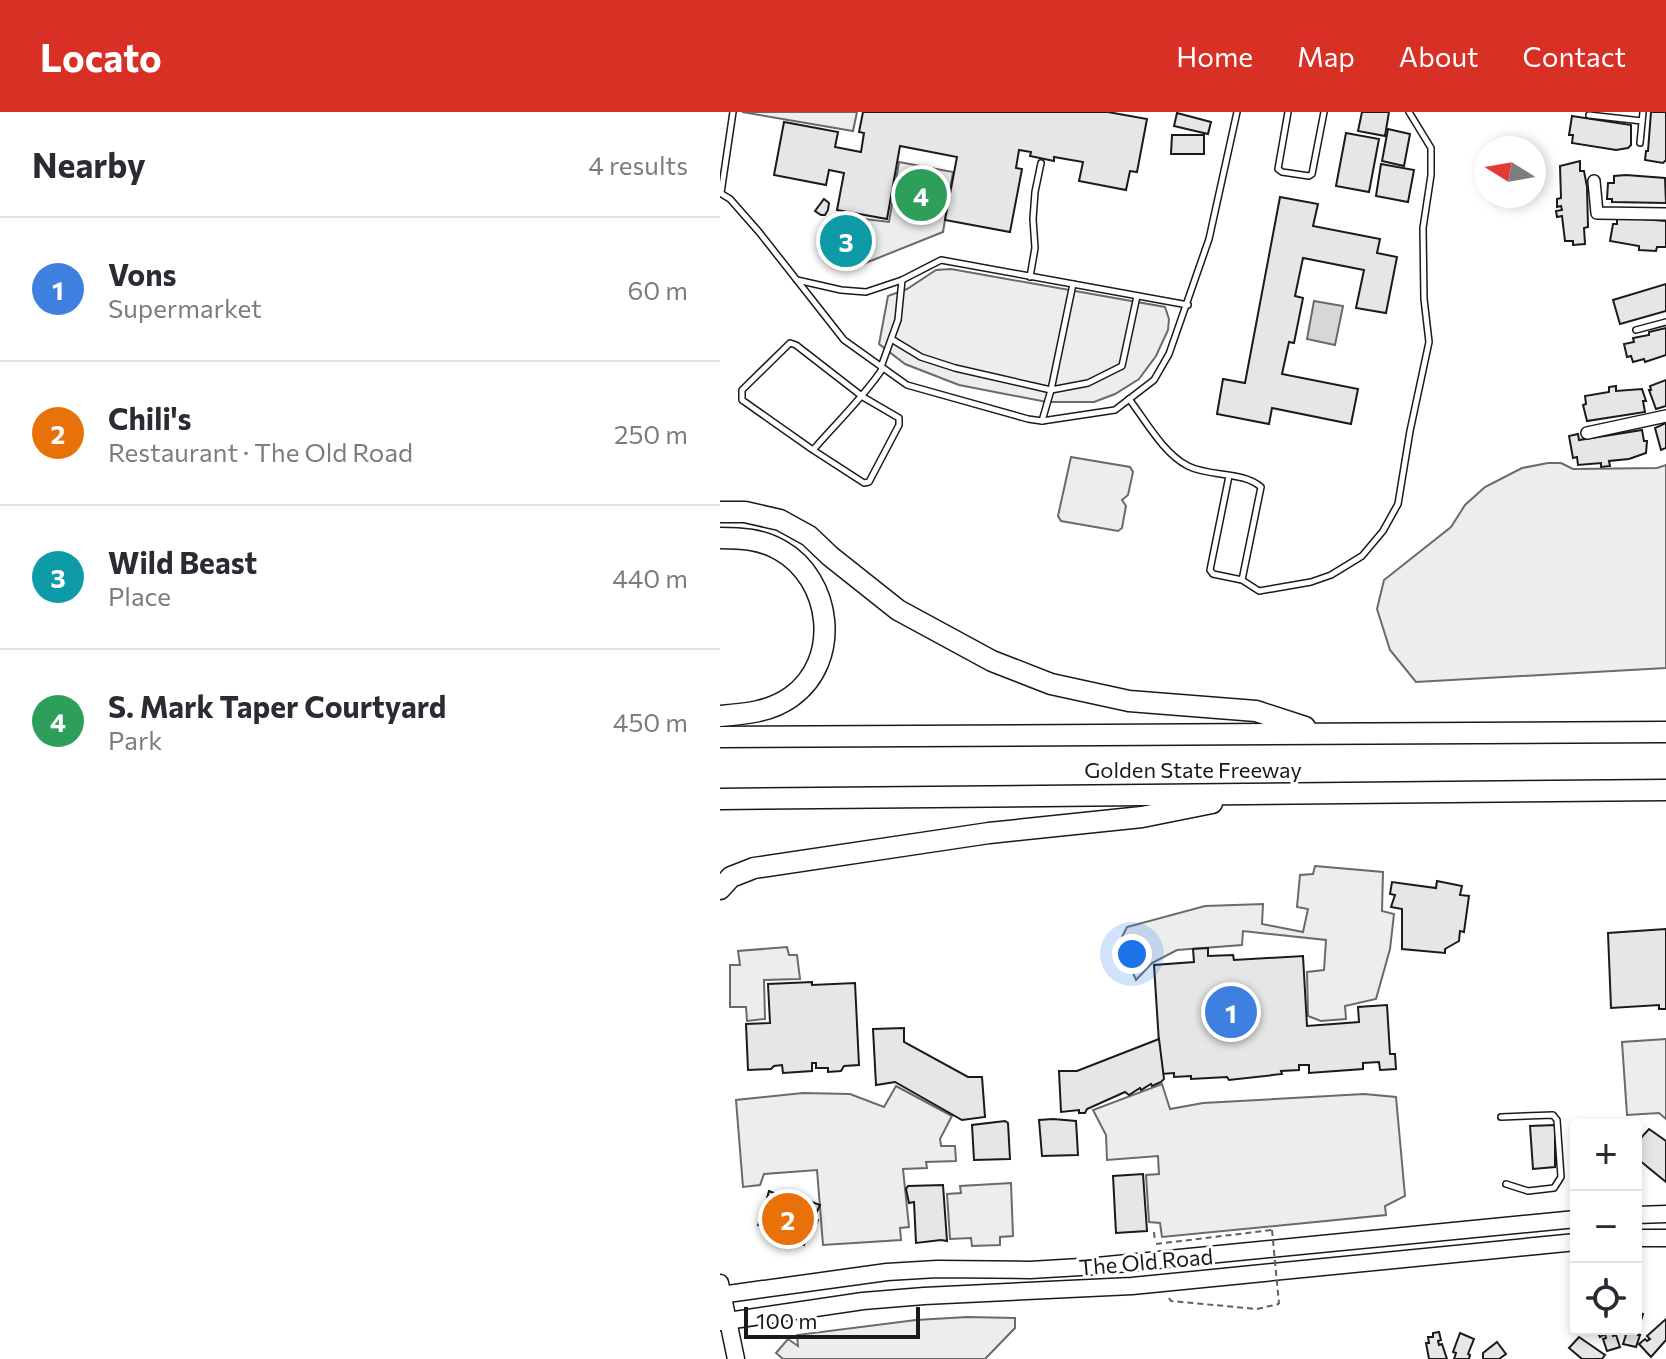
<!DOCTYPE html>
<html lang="en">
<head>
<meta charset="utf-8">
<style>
	body { margin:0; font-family:Commissioner,sans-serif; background:#f2f2f3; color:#2b2b33 }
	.controls { position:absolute; right:24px; bottom:24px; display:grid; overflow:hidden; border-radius:8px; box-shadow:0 4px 12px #0003 }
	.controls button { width:72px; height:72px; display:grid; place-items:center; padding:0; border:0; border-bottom:2px solid #e1e1e2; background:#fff; color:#2b2b33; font:40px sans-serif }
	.compass { position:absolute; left:754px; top:24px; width:72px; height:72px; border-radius:50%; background:#fff; box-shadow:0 4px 12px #0003; rotate:281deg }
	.scale { position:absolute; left:24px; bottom:20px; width:176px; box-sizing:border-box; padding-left:8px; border:4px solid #1a1a1a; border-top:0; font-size:22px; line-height:28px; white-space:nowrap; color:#1a1a1a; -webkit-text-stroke:6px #fff; paint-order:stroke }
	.you { position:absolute; left:412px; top:842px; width:28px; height:28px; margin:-20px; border:6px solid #fff; border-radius:50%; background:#1a73e8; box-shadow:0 0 0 12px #1a73e833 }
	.badge { display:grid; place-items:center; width:52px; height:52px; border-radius:50%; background:#d93025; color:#fff; font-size:26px; font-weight:700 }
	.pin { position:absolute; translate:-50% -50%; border:4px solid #fff; box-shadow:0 2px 8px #0006 }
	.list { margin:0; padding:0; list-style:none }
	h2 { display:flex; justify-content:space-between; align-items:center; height:104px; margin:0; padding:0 32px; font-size:34px }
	h2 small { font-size:26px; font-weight:400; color:#7c7c81 }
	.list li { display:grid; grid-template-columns:52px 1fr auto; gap:24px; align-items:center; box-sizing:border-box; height:144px; padding:0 32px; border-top:2px solid #e1e1e2 }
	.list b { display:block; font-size:30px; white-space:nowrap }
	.list p { margin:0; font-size:26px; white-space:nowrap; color:#7c7c81 }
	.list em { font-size:26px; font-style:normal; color:#7c7c81 }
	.icon { flex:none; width:44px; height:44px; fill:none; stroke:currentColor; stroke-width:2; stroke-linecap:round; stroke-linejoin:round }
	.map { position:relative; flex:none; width:946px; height:1247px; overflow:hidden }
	header { display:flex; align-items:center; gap:48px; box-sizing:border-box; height:112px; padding:0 40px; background:#d93025; color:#fff }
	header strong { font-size:38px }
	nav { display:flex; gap:44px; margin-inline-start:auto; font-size:28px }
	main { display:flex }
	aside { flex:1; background:#fff }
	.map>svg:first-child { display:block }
	.built { fill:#ededed; stroke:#6a6a6a; stroke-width:2 }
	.water { fill:#d7d7d7; stroke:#6a6a6a; stroke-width:2 }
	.building { fill:#e6e6e6; stroke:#1a1a1a; stroke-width:2 }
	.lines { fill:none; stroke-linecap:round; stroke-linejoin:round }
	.service-casing { stroke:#1a1a1a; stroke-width:8 }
	.minor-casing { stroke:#1a1a1a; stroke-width:14 }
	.secondary-casing { stroke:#1a1a1a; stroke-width:19 }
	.primary-casing { stroke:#1a1a1a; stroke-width:19 }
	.motorway-casing { stroke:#1a1a1a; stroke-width:23 }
	.path { stroke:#5f5f5f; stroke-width:2; stroke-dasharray:6 4; stroke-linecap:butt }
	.service { stroke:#fff; stroke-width:5 }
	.minor { stroke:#fff; stroke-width:11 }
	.secondary { stroke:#fff; stroke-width:16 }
	.primary { stroke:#fff; stroke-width:16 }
	.motorway { stroke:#fff; stroke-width:20 }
	.path-bridge { stroke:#5f5f5f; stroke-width:2; stroke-dasharray:6 4; stroke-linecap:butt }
	.labels { text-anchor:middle; stroke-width:6; stroke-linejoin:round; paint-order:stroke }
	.street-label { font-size:22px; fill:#1a1a1a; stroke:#fff }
</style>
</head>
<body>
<header>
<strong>Locato</strong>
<nav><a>Home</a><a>Map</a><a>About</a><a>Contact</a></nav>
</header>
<main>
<aside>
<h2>Nearby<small>4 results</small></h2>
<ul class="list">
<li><span class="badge" style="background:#3f7fe0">1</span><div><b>Vons</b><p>Supermarket</p></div><em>60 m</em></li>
<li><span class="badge" style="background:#e8710a">2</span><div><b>Chili's</b><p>Restaurant · The Old Road</p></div><em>250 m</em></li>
<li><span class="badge" style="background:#0f9aa8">3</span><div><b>Wild Beast</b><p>Place</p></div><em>440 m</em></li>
<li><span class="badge" style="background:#2e9e5b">4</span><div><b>S. Mark Taper Courtyard</b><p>Park</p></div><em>450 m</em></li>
</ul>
</aside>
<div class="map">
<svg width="946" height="1247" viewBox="0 0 946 1247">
	<rect width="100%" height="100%" fill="#fff"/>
	<g class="built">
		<path d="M22 0H137L133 19Z"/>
		<path d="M179 50 233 60 223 120 138 154 136 106 169 110Z"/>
		<path d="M231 157 445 195 449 207 448 218 436 244 419 267 395 282 374 290H327L239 273 185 252 159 232 168 184 187 177 216 158Z"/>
		<path d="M351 345 410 355 413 360 408 383 402 388 406 394 402 416 398 419 341 409 338 404Z"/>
		<path d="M828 351H841L853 357 937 356 946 353V556L696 570 670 538 657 497 664 468 731 415 745 393 765 375 802 356Z"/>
		<path d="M595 754 663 760 662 799 674 802 670 837 656 887 625 894 626 907 601 909 588 904 587 860 604 858 606 828 523 819 522 833 457 838 432 851 416 868 404 840 402 825 407 815 485 794 543 792 542 812 583 820 588 797 577 795 580 763 593 762Z"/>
		<path d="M67 835 69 843H77L80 867 44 868 45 907 27 909 26 895H10V853H20L18 839Z"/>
		<path d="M946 927V1007L939 1001 907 1003 902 930Z"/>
		<path d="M442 972 450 997 483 991 644 982 676 985 685 1084 665 1094 666 1103 442 1125 440 1111 429 1110 426 1063 439 1062 438 1044 387 1048 386 1023 373 998Z"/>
		<path d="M176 974 232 1004 220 1027 221 1034H235L236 1049 206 1050 207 1056 183 1057 189 1115 180 1116 181 1128 103 1133 97 1058 44 1062 40 1073 23 1075 16 988 83 981 130 982 164 995Z"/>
		<path d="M291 1071 293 1124 280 1125V1133L252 1134 251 1126 230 1127 227 1082 241 1081 240 1074Z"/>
		<path d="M247 1205 295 1206V1216L265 1247H63L56 1241 68 1227 78 1234 77 1223 196 1208Z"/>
	</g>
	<path class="water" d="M594 189 623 194 615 233 587 227Z"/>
	<g class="building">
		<path d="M143 0H388L427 7 417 60 410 59 406 78 359 69 363 50 334 45V49L310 44 311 40 299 38 296 56 302 57 290 120 225 108 237 45 180 34 167 107 117 98 124 61 109 58 106 73 54 63 64 10 118 20 115 35 141 40 144 21 139 20Z"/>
		<path d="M642 0H669L665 24 638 19Z"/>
		<path d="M931 0H946V48L943 51 925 48 926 39H928Z"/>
		<path d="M457 1 491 10 488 22 454 14Z"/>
		<path d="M852 4 911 13V33L908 36 896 38 852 31 853 23H849Z"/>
		<path d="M668 17 690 22 684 54 662 49Z"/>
		<path d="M626 21 659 27 649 80 616 74Z"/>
		<path d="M452 23H484V42H451Z"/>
		<path d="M860 49V59H864L867 75 868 115 864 116 865 132 853 133V129H845L842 104 837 105 836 99 842 98 841 94 837 95V87L841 86 840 54Z"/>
		<path d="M661 52 694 58 688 90 656 84Z"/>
		<path d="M906 63 945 66 946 91 892 90V87H887L888 71H894V64Z"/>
		<path d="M560 85 598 92 593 114 660 127 657 141 677 145 666 201 636 196 644 158 583 146 575 184 583 186 574 231 569 230 562 262 638 277 631 312 552 296 549 312 497 302 503 267 525 271Z"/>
		<path d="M104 87 109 91 108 98 105 103H101L95 99Z"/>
		<path d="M897 105 946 109V135H937L936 139 919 138V134L890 129 893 112H897Z"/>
		<path d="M115 109H136L137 149H116Z"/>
		<path d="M946 172V199L900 212 893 188Z"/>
		<path d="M946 216V243L925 250 924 247 913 250 911 244 907 245 904 232 914 230 913 226 929 223V220Z"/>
		<path d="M946 268V294L936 297 929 278H931L930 274Z"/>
		<path d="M896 274V279L922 277 926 289H923L925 300 867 309 863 293 866 292 865 284 889 280V275Z"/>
		<path d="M946 311V336L941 338 935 316Z"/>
		<path d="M922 318 924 329H927L926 341 909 347 889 349 890 354 881 355V351L858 353 857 345 853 346 849 324 858 322 859 328Z"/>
		<path d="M717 769 742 774 740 783 749 784 744 820 740 819 739 829 725 837V841L682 837V797L671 795 675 783 670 782 672 770 716 776Z"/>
		<path d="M946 817V897H939V893L891 896 888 821Z"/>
		<path d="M488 836V844L513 843 514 848 583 844 587 914 639 910 638 895 667 893 670 942H675L676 957 660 958 659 950 643 951V957L589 961V953H579V958L561 959 562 962 509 968 507 965 471 967V964L454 965V961L441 962 434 853 474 850 473 837Z"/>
		<path d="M92 870V873L135 871 139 953 124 954 121 959 108 960V956H96V951H92V959L63 961 62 953 54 954 51 957 28 958 26 912 50 911 48 872Z"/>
		<path d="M184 916V930L248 965H262L265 1005 242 1008 175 970 156 973 153 917Z"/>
		<path d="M439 927 444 967 441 970 432 974 431 972 421 978 420 976 409 983 405 980 367 997 365 1001H359V998L341 1000 339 959H357Z"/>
		<path d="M333 1007 356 1009 358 1043 322 1044 319 1008Z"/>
		<path d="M285 1009 288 1011 290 1047 254 1048 252 1013Z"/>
		<path d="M835 1013V1055L813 1057 810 1014Z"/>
		<path d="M929 1017 946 1029V1070L919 1048 918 1029Z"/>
		<path d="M423 1062 427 1119 396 1121 393 1064Z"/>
		<path d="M223 1073 227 1129 221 1128 196 1131 194 1090 189 1091 186 1077 188 1074Z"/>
		<path d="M49 1079 69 1087 71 1082 100 1093 94 1106 98 1108 94 1119 90 1117 84 1133 38 1113 51 1088 47 1086Z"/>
		<path d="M916 1190 919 1193 917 1200 923 1202 921 1209 918 1208 917 1212 920 1213 918 1223H920L916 1235 903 1232 906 1223 902 1221 903 1217H916Z"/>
		<path d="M946 1207V1228L931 1245 919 1232 925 1227 927 1229 930 1227 927 1224Z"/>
		<path d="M876 1217H891L893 1224 896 1223 900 1235 887 1239 883 1227 886 1226 885 1222 880 1225Z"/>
		<path d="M719 1220 721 1228 718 1229 719 1233 722 1232 727 1247H709L706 1231H709L708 1225H713V1221Z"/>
		<path d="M740 1221 754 1227 748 1242 750 1243 749 1247H734L736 1241 733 1240Z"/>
		<path d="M859 1225 885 1243 882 1247H862L849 1236Z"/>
		<path d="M777 1230 786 1242 779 1247H763V1241Z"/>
	</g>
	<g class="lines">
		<g class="service-casing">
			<g id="service">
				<path d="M568 0 558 57 562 60 589 64 592 62 604 0"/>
				<path d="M869 3 922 9"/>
				<path d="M920 31 923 0"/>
				<path d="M0 81 10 87 39 120 124 228 187 273 308 307 322 309 395 298 434 268 449 242 489 127 517 0"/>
				<path d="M1 81 13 0"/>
				<path d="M310 165 315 136 313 107 315 80 321 51"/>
				<path d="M77 168 121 178 146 180 182 168 221 148 468 193"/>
				<path d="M916 218 946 210"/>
				<path d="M173 228 201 245 235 256 331 278 368 271 402 254 417 184"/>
				<path d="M161 255 178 208 182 168"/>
				<path d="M409 287C426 309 443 341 468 354 489 365 523 359 541 375L522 468 493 462 490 458 509 364"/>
				<path d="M322 309 331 278 353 172"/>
				<path d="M93 338 22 288V278L70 231 76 233 143 285 179 306V313L149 370 144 371 93 338C117 310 143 286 163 256"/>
				<path d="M522 468 539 479 591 470 611 463 642 444 663 419 678 392 690 319 709 230 704 187 703 116 711 63V36L689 0"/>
				<path d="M781 1005 833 1003 837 1008 841 1065 834 1076 808 1079 786 1072"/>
			</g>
		</g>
		<g class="minor-casing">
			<g id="minor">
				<path d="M874 69 877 101 946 102"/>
				<path d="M867 321 946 304"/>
			</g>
		</g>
		<g class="secondary-casing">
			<path id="secondary" d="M0 1171 16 1247"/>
		</g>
		<g class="primary-casing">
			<g id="primary">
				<path d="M916 1103 946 1102"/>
				<path d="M916 1126H946"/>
				<path d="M0 1183 167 1160 217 1157 310 1158 377 1154 856 1107"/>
				<path d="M0 1210 143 1189 204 1184 412 1174 856 1130"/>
			</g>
		</g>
		<g class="motorway-casing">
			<g id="motorway">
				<path d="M0 400H25L60 408 89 424 110 444 178 498 272 549 331 572 409 589 536 599 585 615"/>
				<path d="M0 426C21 426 41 427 60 438 112 467 122 549 71 585 50 600 25 602 0 604"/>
				<path d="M0 625 946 620"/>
				<path d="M0 687 946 678"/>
				<path d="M0 777 11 765 34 756 269 721 422 705 492 691"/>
			</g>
		</g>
		<g class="path">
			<path d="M434 1120 435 1130"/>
			<path d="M436 1132 552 1118"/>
			<path d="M449 1186 451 1189 537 1197 559 1192"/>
		</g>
		<use href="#service" class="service"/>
		<use href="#minor" class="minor"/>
		<use href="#secondary" class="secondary"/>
		<use href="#primary" class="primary"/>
		<use href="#motorway" class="motorway"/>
		<path class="path-bridge" d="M552 1118 559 1192"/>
	</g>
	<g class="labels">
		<g class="street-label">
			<text x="473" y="666">Golden State Freeway</text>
			<text transform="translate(426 1150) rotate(-5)" y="8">The Old Road</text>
		</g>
	</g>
</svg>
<div class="controls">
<button>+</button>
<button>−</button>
<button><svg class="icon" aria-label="locate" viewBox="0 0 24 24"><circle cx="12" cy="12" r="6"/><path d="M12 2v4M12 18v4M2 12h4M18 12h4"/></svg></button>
</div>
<svg class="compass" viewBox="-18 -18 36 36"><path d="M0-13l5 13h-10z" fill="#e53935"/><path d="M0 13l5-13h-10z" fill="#7c7c81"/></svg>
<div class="scale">100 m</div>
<div class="you"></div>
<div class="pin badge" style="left:511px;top:900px;background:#3f7fe0">1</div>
<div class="pin badge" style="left:68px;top:1107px;background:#e8710a">2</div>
<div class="pin badge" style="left:126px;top:129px;background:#0f9aa8">3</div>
<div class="pin badge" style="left:201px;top:83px;background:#2e9e5b">4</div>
</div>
</main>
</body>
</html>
